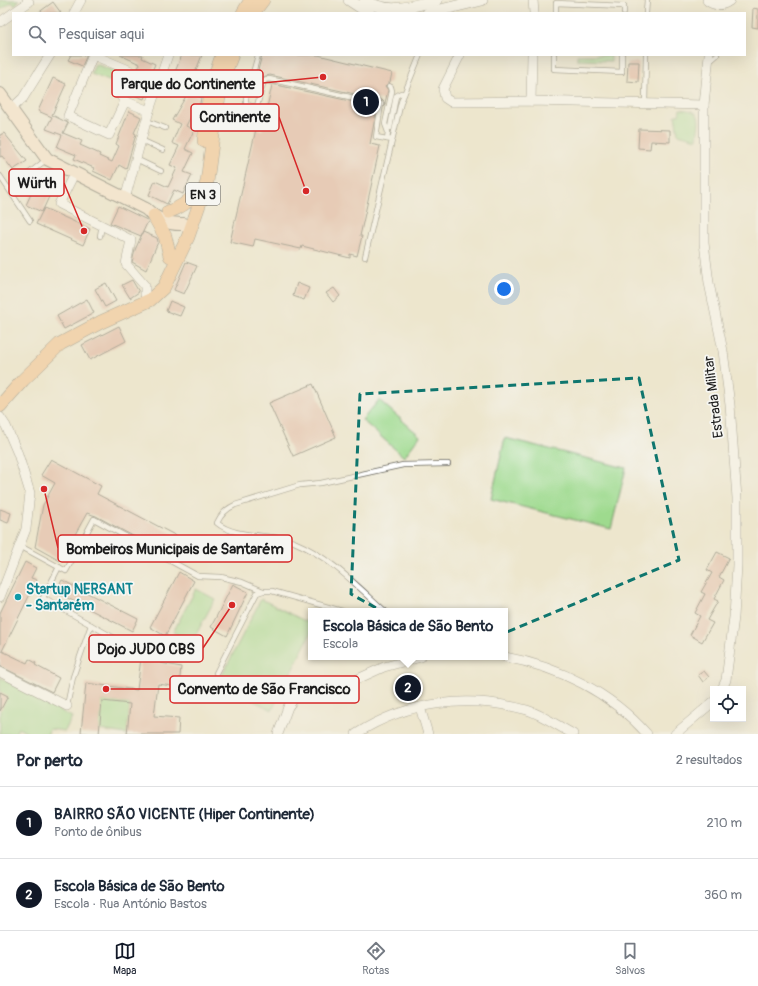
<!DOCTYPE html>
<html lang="pt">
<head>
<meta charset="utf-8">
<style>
	body { margin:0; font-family:Pangolin,sans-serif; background:#f2f2f3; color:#1f2937 }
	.controls { position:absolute; right:12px; bottom:12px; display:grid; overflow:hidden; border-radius:0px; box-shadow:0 4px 16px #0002 }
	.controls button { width:36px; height:36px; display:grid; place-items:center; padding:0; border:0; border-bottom:1px solid #e0e1e3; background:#fff; color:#1f2937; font:20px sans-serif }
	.you { position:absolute; left:504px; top:289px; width:14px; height:14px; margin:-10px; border:3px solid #fff; border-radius:50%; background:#1a73e8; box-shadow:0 0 0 6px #1a73e833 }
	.badge { display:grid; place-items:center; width:26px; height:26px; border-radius:50%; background:#111827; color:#fff; font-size:13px; font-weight:700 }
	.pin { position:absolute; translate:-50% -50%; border:2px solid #fff; box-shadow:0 1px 4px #0006 }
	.popup { position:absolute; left:308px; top:608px; width:200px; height:52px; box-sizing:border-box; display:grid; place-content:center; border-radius:0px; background:#fff; filter:drop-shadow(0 1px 3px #0005); font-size:13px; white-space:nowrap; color:#747a83 }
	.popup b { font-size:15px; color:#1f2937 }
	.popup::after { content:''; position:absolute; left:50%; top:100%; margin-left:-8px; border:8px solid transparent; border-top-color:#fff }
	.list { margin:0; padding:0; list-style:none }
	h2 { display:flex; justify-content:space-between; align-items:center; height:52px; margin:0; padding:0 16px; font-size:17px }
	h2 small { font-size:13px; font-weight:400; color:#747a83 }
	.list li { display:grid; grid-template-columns:26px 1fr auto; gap:12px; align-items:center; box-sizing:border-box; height:72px; padding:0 16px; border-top:1px solid #e0e1e3 }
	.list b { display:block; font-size:15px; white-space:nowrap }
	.list p { margin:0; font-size:13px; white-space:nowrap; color:#747a83 }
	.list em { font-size:13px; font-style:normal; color:#747a83 }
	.icon { flex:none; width:22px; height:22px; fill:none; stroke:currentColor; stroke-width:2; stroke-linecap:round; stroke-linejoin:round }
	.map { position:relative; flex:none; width:758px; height:734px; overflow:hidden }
	.search { position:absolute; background:#fff; box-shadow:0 4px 16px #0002; left:12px; right:12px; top:12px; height:44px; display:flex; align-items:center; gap:10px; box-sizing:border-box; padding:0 14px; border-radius:0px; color:#747a83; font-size:15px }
	.sheet { height:196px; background:#fff }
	nav { display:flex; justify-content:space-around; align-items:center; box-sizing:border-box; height:56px; border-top:1px solid #e0e1e3; background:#fff; font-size:11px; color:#747a83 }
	nav a { display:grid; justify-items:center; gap:2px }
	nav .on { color:#111827 }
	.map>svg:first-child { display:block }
	.green { fill:#9eda8e; stroke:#5d7b55 }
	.building { fill:#e0ac99 }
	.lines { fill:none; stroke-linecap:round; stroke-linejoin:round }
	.service-casing { stroke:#65635a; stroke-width:6 }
	.minor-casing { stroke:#65635a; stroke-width:10 }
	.tertiary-casing { stroke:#65635a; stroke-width:12 }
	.secondary-casing { stroke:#65635a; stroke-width:14 }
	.primary-casing { stroke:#65635a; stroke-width:14 }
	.service { stroke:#fff; stroke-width:4.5 }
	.minor { stroke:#fff; stroke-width:9 }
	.tertiary { stroke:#fff; stroke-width:11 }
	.secondary { stroke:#fbe5cf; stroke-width:12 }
	.primary { stroke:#f6be87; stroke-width:13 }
	.marked { fill:none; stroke:#0f766e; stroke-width:3; stroke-dasharray:8 5; stroke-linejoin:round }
	.culture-dot { fill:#0f9aa8; stroke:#f6f6f2; stroke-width:1.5 }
	.labels { text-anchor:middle; stroke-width:3.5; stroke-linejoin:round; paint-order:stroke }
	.shield { fill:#f6f6f2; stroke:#5d5d5c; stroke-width:1 }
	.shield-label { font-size:13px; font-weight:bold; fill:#1c1c1c }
	.street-label { font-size:14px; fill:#1c1c1c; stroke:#f6f6f2 }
	.culture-label { font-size:14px; font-weight:bold; fill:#0d838f; stroke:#f6f6f2; text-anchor:start }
	.leader { fill:none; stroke:#d62828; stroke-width:1.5 }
	.callout-dot { fill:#d62828; stroke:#f6f6f2; stroke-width:1.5 }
	.callout { fill:#f6f6f2; stroke:#d62828; stroke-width:1.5 }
	.callout-label { font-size:15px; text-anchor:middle; font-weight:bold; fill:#1c1c1c }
</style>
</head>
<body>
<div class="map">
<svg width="758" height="734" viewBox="0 0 758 734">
	<rect width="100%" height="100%" fill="#f6f6f2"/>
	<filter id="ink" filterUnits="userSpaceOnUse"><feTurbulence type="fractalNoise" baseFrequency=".025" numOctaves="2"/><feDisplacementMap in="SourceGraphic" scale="8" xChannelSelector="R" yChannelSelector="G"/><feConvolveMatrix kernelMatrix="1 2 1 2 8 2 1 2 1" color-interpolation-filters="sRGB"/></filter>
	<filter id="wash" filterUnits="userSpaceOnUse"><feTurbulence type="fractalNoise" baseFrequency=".012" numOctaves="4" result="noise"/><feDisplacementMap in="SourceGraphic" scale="16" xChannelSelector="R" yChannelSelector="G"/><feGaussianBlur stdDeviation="0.9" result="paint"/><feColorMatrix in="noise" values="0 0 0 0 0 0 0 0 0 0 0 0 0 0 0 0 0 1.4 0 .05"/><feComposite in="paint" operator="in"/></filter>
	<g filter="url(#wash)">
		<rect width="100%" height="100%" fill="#ede6cd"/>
		<g class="green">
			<path d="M0 0H19L15 6 12 2 0 10Z"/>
			<path d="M577 55H611V61L577 60Z"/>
			<path d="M95 64 121 73 117 84 91 74Z"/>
			<path d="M680 109C704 111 699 118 697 139L678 134 675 115H679Z"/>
			<path d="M379 400 420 436 404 457 362 420Z"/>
			<path d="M505 438 626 468 611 529 491 499Z"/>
			<path d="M196 589 215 599 192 642 173 632Z"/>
			<path d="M261 599 311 624V633L272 710 218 683Z"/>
			<path d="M0 677 72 717 65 731 49 729 48 734H29L18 728 15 734H0Z"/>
			<path d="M102 701 130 704 127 734 99 730Z"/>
		</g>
		<g id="blocks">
			<g class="building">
				<path d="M53 2 61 13H38Z"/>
				<path d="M753 8 758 9V28L752 27Z"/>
				<path d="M71 55H87L82 66 68 60Z"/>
				<path d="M120 55H143L142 58 155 64 148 81 151 82 144 99 131 94 138 77 135 75 140 64Z"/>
				<path d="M182 55H202L190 86 172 79Z"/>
				<path d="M262 55H318L392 73 390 82 385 86 388 90 384 107 385 103 382 100 270 75 262 77 259 83 255 82Z"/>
				<path d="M628 62H639L638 82 627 81Z"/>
				<path d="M53 78 66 84 52 115 68 123 63 133 82 141 80 145 100 154 99 156 112 162 119 146 116 144 129 111 141 117 134 133 136 134 126 169 119 165 112 180 93 171 94 168 74 159 76 155 57 147 62 135 46 129 52 117 38 111Z"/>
				<path d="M267 83 377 107 370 144 380 146 360 236H362L357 256 350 254V258L302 246 301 249 255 239 253 247 230 242 256 129 262 130 272 85Z"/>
				<path d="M189 91 201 98 199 108 196 106 186 126 194 130 185 149 193 153 184 172 192 175 183 194 174 190 167 204 149 195 155 181 168 187 177 168 170 165 179 146 172 143 180 124 172 120Z"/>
				<path d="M639 129 670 130V142L651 141 650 149 638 148Z"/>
				<path d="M4 133 27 161 13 170 2 156 0 157V135Z"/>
				<path d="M42 170 58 177 42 212 26 205Z"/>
				<path d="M118 206 147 220 148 221 141 236 110 223Z"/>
				<path d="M44 208 90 229 83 245 36 224Z"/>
				<path d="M143 232 157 238 158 242 146 270 132 262 135 250Z"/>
				<path d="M186 262 197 266 184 294 174 290Z"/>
				<path d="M132 280 139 292 130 298 122 285Z"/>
				<path d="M106 283 116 301 105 307 95 289Z"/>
				<path d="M297 283 309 288 304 300 293 296Z"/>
				<path d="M334 288 340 296 333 302 326 293Z"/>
				<path d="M87 299 94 313 64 329 57 316Z"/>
				<path d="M170 301 184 307 180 316 166 311Z"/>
				<path d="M119 326 126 341 90 360 82 345Z"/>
				<path d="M313 384 336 437 293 456 269 403Z"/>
				<path d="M51 459 101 486 97 494 188 542 179 561 96 516 87 513 60 561 35 547 43 505 55 483 41 475Z"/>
				<path d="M0 509 11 513 8 523 0 520Z"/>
				<path d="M717 552 729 558 719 577 724 580 714 599 718 601 707 620 713 623 702 642 690 635 700 616 695 613 705 594 701 592 712 573 707 570Z"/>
				<path d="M25 562 36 568 31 578 37 580 2 651 27 663 29 659 36 663 35 665 59 678 52 692 0 666V613Z"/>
				<path d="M179 572 194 581 165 636 150 627Z"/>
				<path d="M62 580 138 619 132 631 56 592Z"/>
				<path d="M233 584 248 592 227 636 211 627Z"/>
				<path d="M143 642 162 645 160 663 181 667 179 687 158 684 154 716 179 718 178 734H127L130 704 102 701 99 734 81 733 86 683 137 690Z"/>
				<path d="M704 671 709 677 703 682 698 675Z"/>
				<path d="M0 692 8 696 0 711Z"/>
			</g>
		</g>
	</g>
	<g filter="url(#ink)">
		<use href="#blocks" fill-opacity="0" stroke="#65635a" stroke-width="1"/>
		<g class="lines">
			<g class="service-casing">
				<g id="service">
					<path d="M556 13V3L624 6V13"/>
					<path d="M646 13 647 0"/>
					<path d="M258 55 246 98V103L251 106H257L264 80 269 79 381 104 376 137 392 140"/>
					<path d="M554 55V69L622 72V55"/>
					<path d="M709 62 717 55"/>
					<path d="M645 103 646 55"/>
					<path d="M147 121 165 128"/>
					<path d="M390 128 396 96 401 93 404 94"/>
					<path d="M387 139 388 132 385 124 392 91 391 87 389 86"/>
					<path d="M141 140 163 150"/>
					<path d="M136 159 161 171"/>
					<path d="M0 176 30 221"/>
					<path d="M9 189 47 159"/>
					<path d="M100 236 102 225"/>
					<path d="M365 257 401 102 420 55"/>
					<path d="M20 546 66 571 94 519 198 576 221 577 242 582 263 591"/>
					<path d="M59 567 43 598 125 644"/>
					<path d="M385 611C357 586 330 557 294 542 272 533 236 539 217 523 221 514 226 509 235 505L300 485 321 483 403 465 448 464"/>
					<path d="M216 673 257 593 263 591H272L342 611"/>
					<path d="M67 706 73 677 91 625"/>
				</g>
			</g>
			<g class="minor-casing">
				<g id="minor">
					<path d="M533 0 534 13"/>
					<path d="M13 13 29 2 27 0"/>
					<path d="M74 13 81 0"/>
					<path d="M0 22 13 13"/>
					<path d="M460 55 443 89 445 98 451 102 531 101 704 105"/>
					<path d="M709 55 704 105V243L709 283 723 351 730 405 737 498V565L734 617 726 680 722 689"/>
					<path d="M125 101 109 135 68 116 93 55 129 70 120 95 125 101 149 111"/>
					<path d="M531 101 532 55"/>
					<path d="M10 110 23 98 50 55"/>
					<path d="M74 174 59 204 131 240 126 264 145 286V295"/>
					<path d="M125 199 149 111 168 55"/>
					<path d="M0 417 6 426 18 454 30 493 26 529 0 597"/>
					<path d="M505 657C559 667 610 692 647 734"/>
					<path d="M0 672 67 706"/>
					<path d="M420 707 428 734"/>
					<path d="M278 734 288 707 298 693 329 692 384 667 421 657"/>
					<path d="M356 734C407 701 468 694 527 710 543 715 558 726 573 734"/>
					<path d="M675 734 713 702"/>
				</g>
			</g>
			<g class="tertiary-casing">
				<g id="tertiary">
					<path d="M349 0 369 13"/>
					<path d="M365 0C388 16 413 6 437 0"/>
					<path d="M708 0C715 5 722 5 729 0"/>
					<path d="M428 13 482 0"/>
				</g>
			</g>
			<g class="secondary-casing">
				<path id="secondary" d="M0 94 47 159 146 209C156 219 169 225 184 224"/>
			</g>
			<g class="primary-casing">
				<g id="primary">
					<path d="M243 13 251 0"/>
					<path d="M253 13 263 0"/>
					<path d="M204 141 210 90 222 55"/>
					<path d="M168 212C180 208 188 203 196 193"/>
					<path d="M154 216 165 236 170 256"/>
					<path d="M0 406 23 380 60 344 101 322 150 300 164 287 188 237 207 182 216 112 223 78 232 55"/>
				</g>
			</g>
			<use href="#service" class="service"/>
			<use href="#minor" class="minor"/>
			<use href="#tertiary" class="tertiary"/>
			<use href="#secondary" class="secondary"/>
			<use href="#primary" class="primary"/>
		</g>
	</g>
	<path d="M0 0H758V734H0ZM639 378 679 560 457 653 351 594 360 394Z" fill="#ede6cd" fill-opacity=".55" fill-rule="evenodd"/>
	<path class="marked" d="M639 378 679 560 457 653 351 594 360 394Z"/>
	<circle class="culture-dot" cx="18" cy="597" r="4"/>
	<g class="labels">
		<rect class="shield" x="186" y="183" width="34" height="22" rx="3"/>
		<g class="shield-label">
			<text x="203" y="199">EN 3</text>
		</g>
		<g class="street-label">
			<text transform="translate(713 397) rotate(-97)" y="5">Estrada Militar</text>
		</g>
		<g class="culture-label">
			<text x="26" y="594">Startup NERSANT<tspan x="26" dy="16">- Santarém</tspan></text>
		</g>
	</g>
	<path class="leader" d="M323 77L263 83M306 191L279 117M84 231L64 183M44 489L58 548M232 605L203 648M106 689L170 689"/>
	<g class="callout-dot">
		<circle cx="323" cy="77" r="4"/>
		<circle cx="306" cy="191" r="4"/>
		<circle cx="84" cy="231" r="4"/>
		<circle cx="44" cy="489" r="4"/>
		<circle cx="232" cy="605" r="4"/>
		<circle cx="106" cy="689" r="4"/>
	</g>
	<g class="callout">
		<rect x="112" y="70" width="151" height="27" rx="4"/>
		<rect x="191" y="104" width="88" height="27" rx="4"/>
		<rect x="9" y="169" width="55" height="27" rx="4"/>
		<rect x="58" y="535" width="234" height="27" rx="4"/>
		<rect x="89" y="635" width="114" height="27" rx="4"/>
		<rect x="170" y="676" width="189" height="27" rx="4"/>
	</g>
	<g class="callout-label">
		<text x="188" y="89">Parque do Continente</text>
		<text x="235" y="122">Continente</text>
		<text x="37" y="188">Würth</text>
		<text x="175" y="554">Bombeiros Municipais de Santarém</text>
		<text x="146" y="654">Dojo JUDO CBS</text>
		<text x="264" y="694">Convento de São Francisco</text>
	</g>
</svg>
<div class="controls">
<button><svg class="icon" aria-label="locate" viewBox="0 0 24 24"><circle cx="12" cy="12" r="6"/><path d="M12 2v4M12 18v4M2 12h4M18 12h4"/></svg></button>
</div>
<div class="you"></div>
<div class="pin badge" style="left:366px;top:102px">1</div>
<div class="pin badge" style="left:408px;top:688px">2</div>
<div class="popup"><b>Escola Básica de São Bento</b>Escola</div>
<div class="search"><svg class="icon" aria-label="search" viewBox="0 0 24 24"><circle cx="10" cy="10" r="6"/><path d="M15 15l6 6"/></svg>Pesquisar aqui</div>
</div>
<section class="sheet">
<h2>Por perto<small>2 resultados</small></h2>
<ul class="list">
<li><span class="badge">1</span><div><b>BAIRRO SÃO VICENTE (Hiper Continente)</b><p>Ponto de ônibus</p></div><em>210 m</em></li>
<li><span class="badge">2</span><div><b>Escola Básica de São Bento</b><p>Escola · Rua António Bastos</p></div><em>360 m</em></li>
</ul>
</section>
<nav>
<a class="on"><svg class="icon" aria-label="map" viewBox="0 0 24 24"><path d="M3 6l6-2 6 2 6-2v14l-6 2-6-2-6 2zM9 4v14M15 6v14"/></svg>Mapa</a>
<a><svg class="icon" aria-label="directions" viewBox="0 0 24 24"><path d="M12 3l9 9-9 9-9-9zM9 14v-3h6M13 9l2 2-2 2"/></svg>Rotas</a>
<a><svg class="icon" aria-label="saved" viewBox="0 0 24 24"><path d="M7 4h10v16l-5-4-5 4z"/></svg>Salvos</a>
</nav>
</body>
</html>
